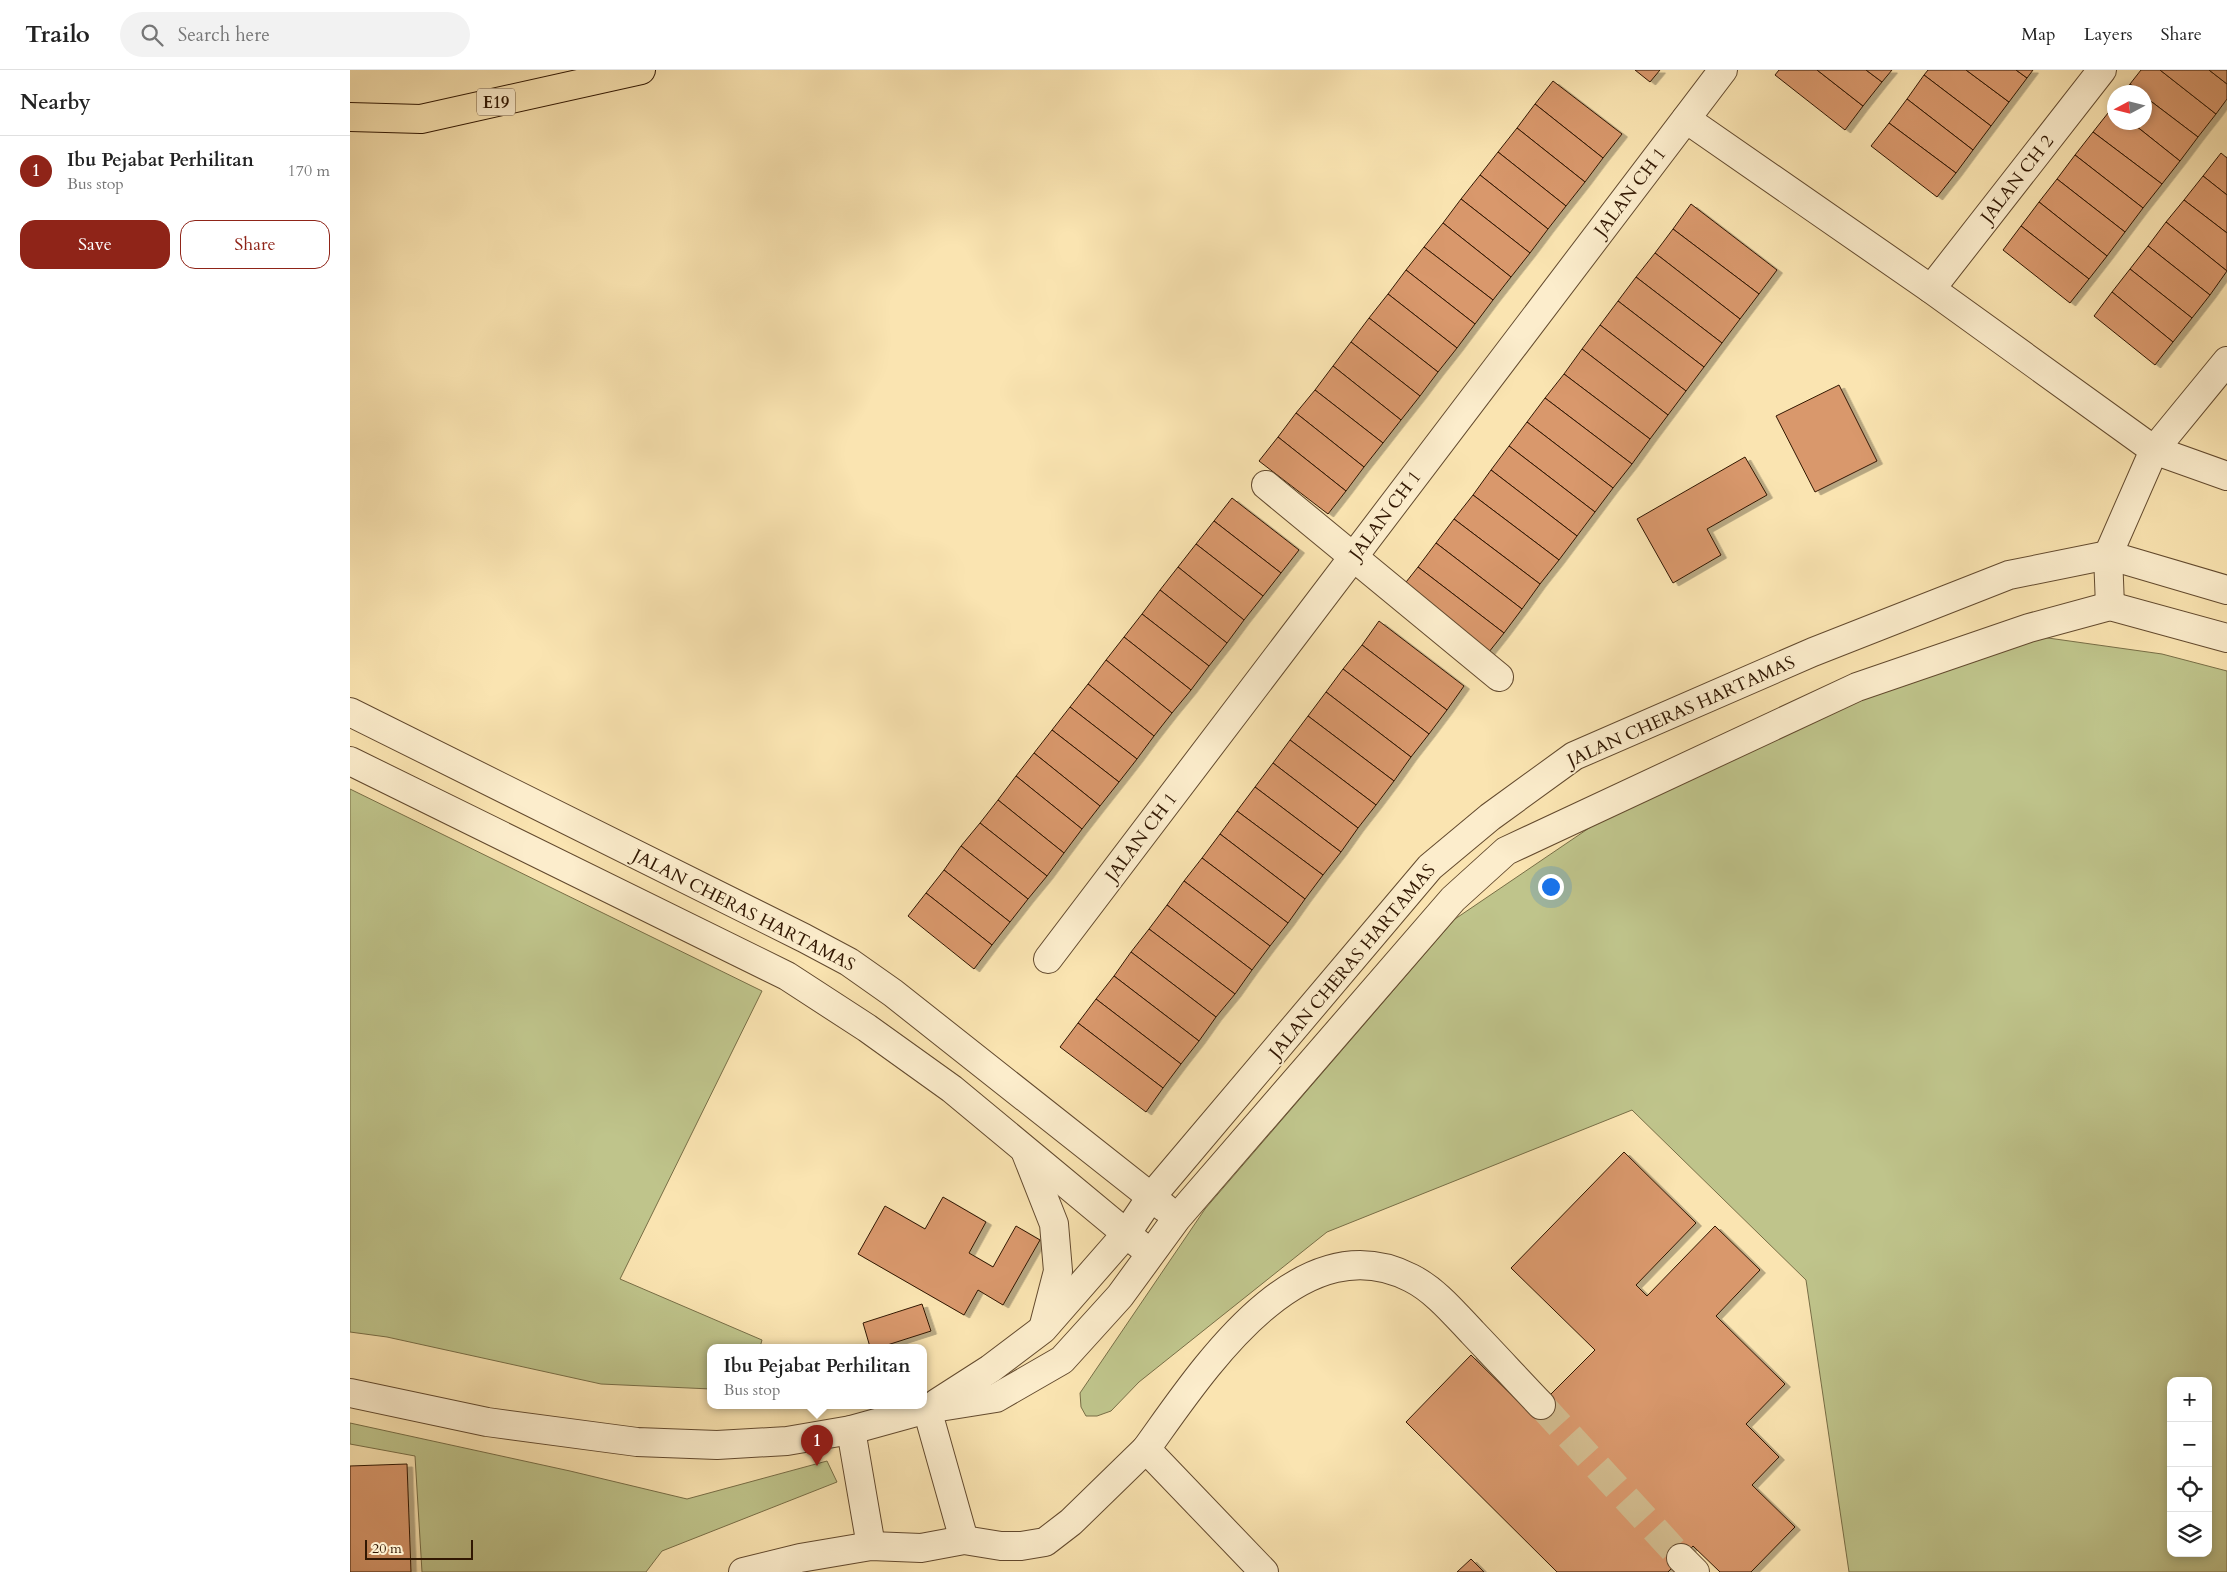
<!DOCTYPE html>
<html lang="en">
<head>
<meta charset="utf-8">
<style>
	body { margin:0; font-family:Cardo,serif; background:#f2f2f2; color:#222 }
	.controls { position:absolute; right:15px; bottom:15px; display:grid; overflow:hidden; border-radius:10px; box-shadow:0 2px 8px #0003 }
	.controls button { width:45px; height:45px; display:grid; place-items:center; padding:0; border:0; border-bottom:1px solid #e0e0e0; background:#fff; color:#222; font:25px sans-serif }
	.compass { position:absolute; left:1757px; top:15px; width:45px; height:45px; border-radius:50%; background:#fff; box-shadow:0 2px 8px #0003; rotate:263deg }
	.scale { position:absolute; left:15px; bottom:12px; width:108px; box-sizing:border-box; padding-left:5px; border:2px solid #311702; border-top:0; font-size:14px; line-height:18px; white-space:nowrap; color:#311702; -webkit-text-stroke:4px #fcedcc; paint-order:stroke }
	.you { position:absolute; left:1200px; top:816px; width:18px; height:18px; margin:-12px; border:4px solid #fff; border-radius:50%; background:#1a73e8; box-shadow:0 0 0 8px #1a73e833 }
	.badge { display:grid; place-items:center; width:32px; height:32px; border-radius:50%; background:#8f2418; color:#fff; font-size:16px; font-weight:700 }
	.pin { position:absolute; translate:-50% -41px; filter:drop-shadow(0 1px 2px #0008) }
	.pin::after { content:''; position:absolute; top:26px; width:18px; height:15px; background:inherit; clip-path:polygon(0 0,100% 0,50% 100%) }
	.popup { position:absolute; left:357px; top:1274px; width:220px; height:65px; box-sizing:border-box; display:grid; place-content:center; border-radius:10px; background:#fff; filter:drop-shadow(0 1px 4px #0005); font-size:16px; white-space:nowrap; color:#767676 }
	.popup b { font-size:19px; color:#222 }
	.popup::after { content:''; position:absolute; left:50%; top:100%; margin-left:-10px; border:10px solid transparent; border-top-color:#fff }
	.list { margin:0; padding:0; list-style:none }
	h2 { display:flex; justify-content:space-between; align-items:center; height:65px; margin:0; padding:0 20px; font-size:21px }
	h2 small { font-size:16px; font-weight:400; color:#767676 }
	.list li { display:grid; grid-template-columns:32px 1fr auto; gap:15px; align-items:center; box-sizing:border-box; height:70px; padding:0 20px; border-top:1px solid #e0e0e0 }
	.list b { display:block; font-size:19px; white-space:nowrap }
	.list p { margin:0; font-size:16px; white-space:nowrap; color:#767676 }
	.list em { font-size:16px; font-style:normal; color:#767676 }
	.actions { display:flex; gap:10px; padding:15px 20px }
	.actions a { flex:1; padding:11px 0; border:1px solid #8f2418; border-radius:15px; text-align:center; font-size:18px; color:#8f2418 }
	.actions .main { background:#8f2418; color:#fff }
	.icon { flex:none; width:28px; height:28px; fill:none; stroke:currentColor; stroke-width:2; stroke-linecap:round; stroke-linejoin:round }
	.map { position:relative; flex:none; width:1877px; height:1502px; overflow:hidden }
	header { display:flex; align-items:center; gap:30px; box-sizing:border-box; height:70px; padding:0 25px; background:#fff; border-bottom:1px solid #e0e0e0 }
	header strong { font-size:24px }
	nav { display:flex; gap:28px; margin-inline-start:auto; font-size:18px }
	.search { width:350px; height:45px; background:#f2f2f2; display:flex; align-items:center; gap:12px; box-sizing:border-box; padding:0 18px; border-radius:28px; color:#767676; font-size:19px }
	main { display:flex }
	aside { flex:1; background:#fff }
	.map>svg:first-child { display:block }
	.green { fill:#bfc48b; stroke:#786e46; fill-rule:evenodd }
	.building { fill:#d9986c; stroke:#311702; filter:url(#shadow) }
	.lines { fill:none; stroke-linecap:round; stroke-linejoin:round }
	.minor-tunnel { stroke:#d2bb8e; stroke-width:28; stroke-dasharray:28 14; stroke-linecap:butt }
	.minor-casing { stroke:#634a2e; stroke-width:30 }
	.highway-casing { stroke:#311702; stroke-width:30 }
	.minor { stroke:#fcedcc; stroke-width:28 }
	.highway { stroke:#fae4b1; stroke-width:28 }
	.labels { text-anchor:middle; stroke-width:4; stroke-linejoin:round; paint-order:stroke }
	.shield { fill:#fcedcc; stroke:#6e573f; stroke-width:1 }
	.shield-label { font-size:16px; font-weight:bold; fill:#311702 }
	.street-label { font-size:18px; fill:#311702; stroke:#fcedcc }
</style>
</head>
<body>
<header>
<strong>Trailo</strong>
<div class="search"><svg class="icon" aria-label="search" viewBox="0 0 24 24"><circle cx="10" cy="10" r="6"/><path d="M15 15l6 6"/></svg>Search here</div>
<nav><a>Map</a><a>Layers</a><a>Share</a></nav>
</header>
<main>
<aside>
<h2>Nearby<small></small></h2>
<ul class="list">
<li><span class="badge">1</span><div><b>Ibu Pejabat Perhilitan</b><p>Bus stop</p></div><em>170 m</em></li>
</ul>
<div class="actions"><a class="main">Save</a><a>Share</a></div>
</aside>
<div class="map">
<svg width="1877" height="1502" viewBox="0 0 1877 1502">
	<defs>
		<filter id="shadow"><feDropShadow dx="5.5" dy="3" stdDeviation="0" flood-color="#0004"/></filter>
	</defs>
	<rect width="100%" height="100%" fill="#fae4b1"/>
	<filter id="stains"><feTurbulence type="fractalNoise" baseFrequency=".004" numOctaves="4"/><feColorMatrix values="0 0 0 0 .2 0 0 0 0 .09 0 0 0 0 .02 0 0 0 .5 -.17"/></filter>
	<radialGradient id="worn" r=".72"><stop offset=".6" stop-color="#630" stop-opacity="0"/><stop offset="1" stop-color="#630" stop-opacity=".3"/></radialGradient>
	<g class="green">
		<path d="M1691 567 1812 584 1877 601V1502H1499L1456 1210 1282 1040 977 1162 789 1312 761 1341 747 1346H736L731 1337 730 1323 855 1139 1105 849 1245 754 1530 616ZM1821 1311H1858V1483H1821Z"/>
		<path d="M0 719 412 921 270 1209 412 1270 410 1277H361V1319L251 1314 37 1267 0 1262Z"/>
		<path d="M0 1353 220 1401 337 1429 477 1391 487 1412 312 1481 296 1502H72L65 1386 0 1374Z"/>
	</g>
	<g class="building">
		<path d="M1285 0H1310L1300 12Z"/>
		<path d="M1429 0H1467L1513 36 1495 60 1425 5Z"/>
		<path d="M1467 0H1516L1532 12 1513 36Z"/>
		<path d="M1516 0H1542L1532 12Z"/>
		<path d="M1578 0H1616L1659 32 1641 56 1574 5Z"/>
		<path d="M1616 0H1666L1677 8 1659 32Z"/>
		<path d="M1666 0H1683L1677 8Z"/>
		<path d="M1791 0H1810L1866 44 1848 67 1794 26V22H1790L1780 14Z"/>
		<path d="M1810 0H1859L1877 14V29L1866 44Z"/>
		<path d="M1859 0H1877V14Z"/>
		<path d="M1574 5 1641 56 1623 80 1557 29Z"/>
		<path d="M1203 11 1272 64 1253 88 1185 34Z"/>
		<path d="M1780 14 1790 22H1774Z"/>
		<path d="M1794 26 1848 67 1830 91 1781 52H1794Z"/>
		<path d="M1557 29 1623 80 1606 103 1539 53Z"/>
		<path d="M1185 34 1253 88 1235 112 1167 58Z"/>
		<path d="M1762 38 1764 40V52H1781L1830 91 1812 114 1743 62Z"/>
		<path d="M1539 53 1606 103 1587 127 1521 76Z"/>
		<path d="M1167 58 1235 112 1216 136 1148 82Z"/>
		<path d="M1743 62 1812 114 1793 138 1725 85Z"/>
		<path d="M1148 82 1216 136 1198 159 1130 105Z"/>
		<path d="M1871 83 1877 88V125L1853 106Z"/>
		<path d="M1725 85 1793 138 1775 162 1707 109Z"/>
		<path d="M1130 105 1198 159 1180 183 1111 129Z"/>
		<path d="M1853 106 1877 125V163L1834 130Z"/>
		<path d="M1707 109 1775 162 1757 186 1689 132Z"/>
		<path d="M1111 129 1180 183 1161 207 1093 153Z"/>
		<path d="M1834 130 1877 163V201L1816 152Z"/>
		<path d="M1689 132 1757 186 1739 209 1671 156Z"/>
		<path d="M1341 134 1427 200 1409 224 1323 159Z"/>
		<path d="M1816 152 1877 201 1860 225 1798 176Z"/>
		<path d="M1093 153 1161 207 1143 230 1074 177Z"/>
		<path d="M1671 156 1739 209 1720 233 1653 180Z"/>
		<path d="M1323 159 1409 224 1390 249 1305 183Z"/>
		<path d="M1798 176 1860 225 1842 248 1780 199Z"/>
		<path d="M1074 177 1143 230 1125 254 1056 200Z"/>
		<path d="M1305 183 1390 249 1372 273 1286 207Z"/>
		<path d="M1780 199 1842 248 1823 272 1762 222Z"/>
		<path d="M1056 200 1125 254 1107 278 1038 224Z"/>
		<path d="M1286 207 1372 273 1354 297 1268 231Z"/>
		<path d="M1762 222 1823 272 1805 295 1744 246Z"/>
		<path d="M1038 224 1107 278 1088 302 1019 248Z"/>
		<path d="M1268 231 1354 297 1336 321 1250 255Z"/>
		<path d="M1019 248 1088 302 1070 326 1001 272Z"/>
		<path d="M1250 255 1336 321 1318 345 1232 279Z"/>
		<path d="M1001 272 1070 326 1051 350 983 296Z"/>
		<path d="M1232 279 1318 345 1300 369 1214 304Z"/>
		<path d="M983 296 1051 350 1033 373 965 320Z"/>
		<path d="M1214 304 1300 369 1282 394 1195 328Z"/>
		<path d="M1489 315 1527 391 1465 422 1426 346Z"/>
		<path d="M965 320 1033 373 1014 397 946 343Z"/>
		<path d="M1195 328 1282 394 1263 418 1177 352Z"/>
		<path d="M946 343 1014 397 996 421 928 367Z"/>
		<path d="M1177 352 1263 418 1245 442 1159 376Z"/>
		<path d="M928 367 996 421 978 444 909 391Z"/>
		<path d="M1159 376 1245 442 1227 466 1141 400Z"/>
		<path d="M1395 387 1417 425 1357 459 1371 485 1323 513 1287 449Z"/>
		<path d="M1141 400 1227 466 1209 490 1123 425Z"/>
		<path d="M1123 425 1209 490 1190 514 1104 449Z"/>
		<path d="M882 428 949 480 931 503 864 451Z"/>
		<path d="M1104 449 1190 514 1172 539 1086 473Z"/>
		<path d="M864 451 931 503 913 526 846 474Z"/>
		<path d="M1086 473 1172 539 1154 563 1068 497Z"/>
		<path d="M846 474 913 526 894 550 828 497Z"/>
		<path d="M828 497 894 550 877 573 810 520Z"/>
		<path d="M1068 497 1154 563 1135 587 1049 521Z"/>
		<path d="M810 520 877 573 859 596 792 544Z"/>
		<path d="M792 544 859 596 841 620 774 567Z"/>
		<path d="M1029 551 1114 616 1097 640 1012 575Z"/>
		<path d="M774 567 841 620 822 643 756 590Z"/>
		<path d="M1012 575 1097 640 1079 664 993 599Z"/>
		<path d="M756 590 822 643 804 666 738 614Z"/>
		<path d="M993 599 1079 664 1061 687 976 622Z"/>
		<path d="M738 614 804 666 787 689 720 637Z"/>
		<path d="M976 622 1061 687 1044 711 958 646Z"/>
		<path d="M720 637 787 689 769 712 702 660Z"/>
		<path d="M958 646 1044 711 1026 735 940 670Z"/>
		<path d="M702 660 769 712 750 736 684 683Z"/>
		<path d="M940 670 1026 735 1008 758 923 693Z"/>
		<path d="M684 683 750 736 732 759 666 706Z"/>
		<path d="M923 693 1008 758 991 782 905 717Z"/>
		<path d="M666 706 732 759 714 783 648 730Z"/>
		<path d="M905 717 991 782 973 805 887 741Z"/>
		<path d="M648 730 714 783 697 806 630 753Z"/>
		<path d="M887 741 973 805 955 829 870 764Z"/>
		<path d="M630 753 697 806 678 829 611 776Z"/>
		<path d="M870 764 955 829 938 853 852 788Z"/>
		<path d="M611 776 678 829 660 852 594 800Z"/>
		<path d="M852 788 938 853 920 876 834 811Z"/>
		<path d="M594 800 660 852 642 875 576 823Z"/>
		<path d="M834 811 920 876 902 900 817 835Z"/>
		<path d="M576 823 642 875 624 899 558 846Z"/>
		<path d="M817 835 902 900 885 924 799 859Z"/>
		<path d="M799 859 885 924 866 947 781 882Z"/>
		<path d="M781 882 866 947 849 971 764 906Z"/>
		<path d="M764 906 849 971 831 994 746 929Z"/>
		<path d="M746 929 831 994 813 1018 728 953Z"/>
		<path d="M728 953 813 1018 796 1042 710 977Z"/>
		<path d="M1274 1082 1346 1153 1286 1215 1297 1226 1365 1156 1410 1200 1366 1246 1435 1314 1396 1354 1429 1387 1402 1415 1445 1457 1401 1502H1370L1343 1476 1318 1502H1207L1056 1352 1121 1285 1181 1344 1245 1280 1161 1198Z"/>
		<path d="M593 1127 636 1152 619 1183 643 1197 666 1156 690 1170 653 1235 628 1220 614 1245 508 1184 535 1136 575 1159Z"/>
		<path d="M572 1234 581 1261 531 1277H520L513 1253Z"/>
		<path d="M57 1394 61 1502H0V1396Z"/>
		<path d="M1121 1489 1134 1502H1107Z"/>
	</g>
	<g class="lines">
		<path class="minor-tunnel" d="M1191 1335 1331 1488"/>
		<g class="minor-casing">
			<g id="minor">
				<path d="M1336 49 1581 219 1804 380 1758 485 1760 536"/>
				<path d="M1581 219 1752 0"/>
				<path d="M1877 291 1804 380 1877 406"/>
				<path d="M916 415 1149 607"/>
				<path d="M0 642 454 868 499 892 543 923 815 1138"/>
				<path d="M0 691 437 906 517 958 602 1019 790 1175"/>
				<path d="M698 889 1373 0"/>
				<path d="M676 1083 704 1154 708 1201 694 1255"/>
				<path d="M0 1323 137 1352 287 1372 367 1375 437 1371 501 1360 577 1339 646 1328 712 1290 770 1226 827 1148 1103 829 1156 781 1507 617 1679 558 1760 536 1877 568"/>
				<path d="M587 1333 640 1299 693 1259 776 1164 801 1127 1080 797 1140 747 1224 686 1463 582 1659 505 1758 485 1877 520"/>
				<path d="M577 1339 614 1470"/>
				<path d="M501 1360 521 1476"/>
				<path d="M1331 1488 1345 1502"/>
				<path d="M393 1502 450 1488 521 1476 571 1478 614 1470 651 1476H671L695 1472 721 1452 796 1379"/>
				<path d="M914 1502 796 1379C851 1303 948 1150 1061 1208 1085 1220 1104 1243 1123 1263 1146 1287 1168 1311 1191 1335"/>
			</g>
		</g>
		<g class="highway-casing">
			<path id="highway" d="M0 47 71 49 291 0"/>
		</g>
		<use href="#minor" class="minor"/>
		<use href="#highway" class="highway"/>
	</g>
	<g class="labels">
		<rect class="shield" x="127" y="18.5" width="38" height="27" rx="4"/>
		<g class="shield-label">
			<text x="146" y="38">E19</text>
		</g>
		<g class="street-label">
			<text transform="translate(1667 109) rotate(-52)" y="6">JALAN CH 2</text>
			<text transform="translate(1280 122) rotate(-53)" y="6">JALAN CH 1</text>
			<text transform="translate(1035 445) rotate(-53)" y="6">JALAN CH 1</text>
			<text transform="translate(1331 641) rotate(-24)" y="6">JALAN CHERAS HARTAMAS</text>
			<text transform="translate(791 767) rotate(-53)" y="6">JALAN CH 1</text>
			<text transform="translate(394 840) rotate(27)" y="6">JALAN CHERAS HARTAMAS</text>
			<text transform="translate(1002 891) rotate(-50)" y="6">JALAN CHERAS HARTAMAS</text>
		</g>
	</g>
	<rect width="100%" height="100%" filter="url(#stains)"/>
	<rect width="100%" height="100%" fill="url(#worn)"/>
</svg>
<div class="controls">
<button>+</button>
<button>−</button>
<button><svg class="icon" aria-label="locate" viewBox="0 0 24 24"><circle cx="12" cy="12" r="6"/><path d="M12 2v4M12 18v4M2 12h4M18 12h4"/></svg></button>
<button><svg class="icon" aria-label="layers" viewBox="0 0 24 24"><path d="M12 4l9 5-9 5-9-5zM3 14l9 5 9-5"/></svg></button>
</div>
<svg class="compass" viewBox="-18 -18 36 36"><path d="M0-13l5 13h-10z" fill="#e53935"/><path d="M0 13l5-13h-10z" fill="#767676"/></svg>
<div class="scale">20 m</div>
<div class="you"></div>
<div class="pin badge" style="left:467px;top:1396px">1</div>
<div class="popup"><b>Ibu Pejabat Perhilitan</b>Bus stop</div>
</div>
</main>
</body>
</html>
